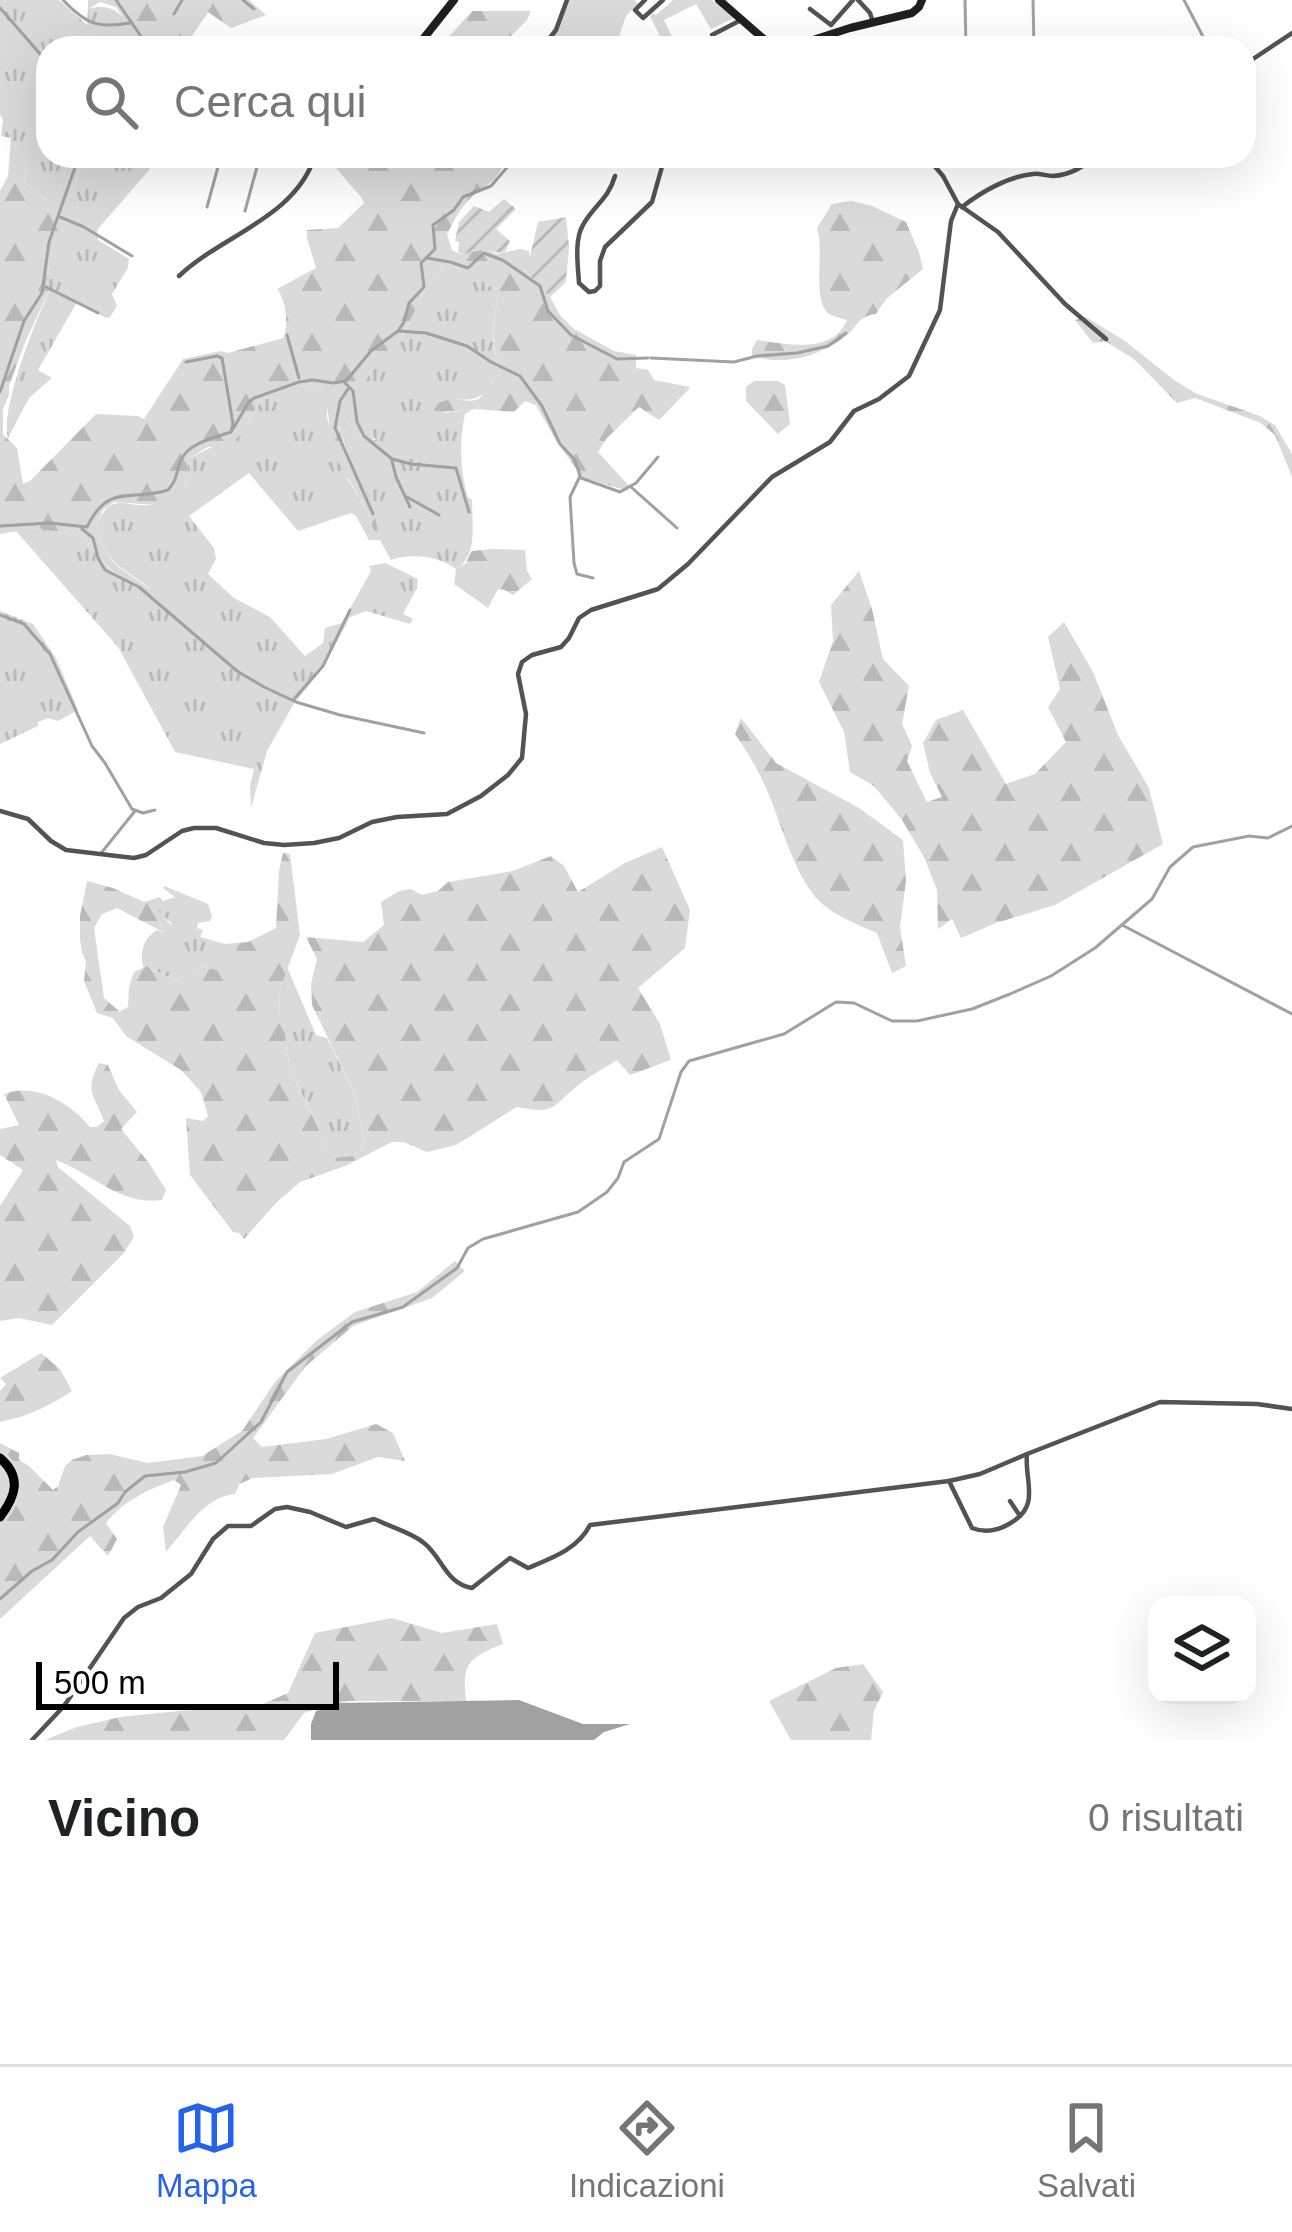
<!DOCTYPE html>
<html lang="it">
<head>
<meta charset="utf-8">
<style>
	body { margin:0; font-family:Helvetica,sans-serif; background:#f6f6f6; color:#202124 }
	.controls { position:absolute; right:36px; bottom:36px; display:grid; overflow:hidden; border-radius:24px; box-shadow:0 12px 48px #0002 }
	.controls button { width:108px; height:108px; display:grid; place-items:center; padding:0; border:0; border-bottom:3px solid #e0e0e0; background:#fff; color:#202124; font:60px sans-serif }
	.scale { position:absolute; left:36px; bottom:30px; width:303px; box-sizing:border-box; padding-left:12px; border:6px solid #000; border-top:0; font-size:33px; line-height:42px; white-space:nowrap; color:#000; -webkit-text-stroke:9px #fff; paint-order:stroke }
	.list { margin:0; padding:0; list-style:none }
	h2 { display:flex; justify-content:space-between; align-items:center; height:156px; margin:0; padding:0 48px; font-size:51px }
	h2 small { font-size:39px; font-weight:400; color:#757577 }
	.icon { flex:none; width:66px; height:66px; fill:none; stroke:currentColor; stroke-width:2; stroke-linecap:round; stroke-linejoin:round }
	.map { position:relative; flex:none; width:1292px; height:1740px; overflow:hidden }
	.search { position:absolute; background:#fff; box-shadow:0 12px 48px #0002; left:36px; right:36px; top:36px; height:132px; display:flex; align-items:center; gap:30px; box-sizing:border-box; padding:0 42px; border-radius:36px; color:#757577; font-size:45px }
	.sheet { height:324px; background:#fff }
	nav { display:flex; justify-content:space-around; align-items:center; box-sizing:border-box; height:168px; border-top:3px solid #e0e0e0; background:#fff; font-size:33px; color:#757577 }
	nav a { display:grid; justify-items:center; gap:6px }
	nav .on { color:#2563eb }
	.map>svg:first-child { display:block }
	.grass { fill:url(#grass-tufts) }
	.forest { fill:url(#forest-firs) }
	.park { fill:#dadada }
	.garden { fill:url(#garden-furrows) }
	.water { fill:#a1a1a1 }
	.lines { fill:none; stroke-linecap:round; stroke-linejoin:round }
	.stream { stroke:#a1a1a1; stroke-width:3 }
	.primary-casing { stroke:#dbdbdb; stroke-width:15 }
	.street { stroke:#535353; stroke-width:4.5 }
	.secondary { stroke:#202020; stroke-width:8 }
	.primary { stroke:#000; stroke-width:9 }
</style>
</head>
<body>
<div class="map">
<svg width="1292" height="1740" viewBox="0 0 1292 1740">
	<defs>
		<pattern id="grass-tufts" width="24" height="20" patternUnits="userSpaceOnUse" patternTransform="scale(3)"><rect width="24" height="20" fill="#dadada"/><path d="M3 7l-1-3M5 7V3M7 7l1-3M15 17l-1-3M17 17v-4M19 17l1-3" fill="none" stroke="#b9b9b9"/></pattern>
		<pattern id="forest-firs" width="22" height="20" patternUnits="userSpaceOnUse" patternTransform="scale(3)"><rect width="22" height="20" fill="#dadada"/><path d="M5 1l3.5 6h-7zM16 11l3.5 6h-7z" fill="#b9b9b9"/></pattern>
		<pattern id="garden-furrows" width="10" height="10" patternUnits="userSpaceOnUse" patternTransform="scale(3)"><rect width="10" height="10" fill="#dadada"/><path d="M-1 1l2-2M0 10L10 0M9 11l2-2" fill="none" stroke="#b9b9b9"/></pattern>
	</defs>
	<rect width="100%" height="100%" fill="#fff"/>
	<g class="grass">
		<path d="M0 0H59L87 25 88 9C120 0 128 25 144 47L48 48V112L44 113 37 134 48 141V156H70L59 192 52 202 44 199 24 181 26 166 11 138 1 136 3 120 0 114Z"/>
		<path d="M87 156H129L150 169 97 230 98 240 129 259 128 268 112 294 117 306 110 317 106 318 77 302 38 370 52 378 29 398 8 438C0 410 35 322 49 292L45 288 52 248 77 177Z"/>
		<path d="M447 262C465 276 480 275 499 293 495 313 488 342 498 359 492 391 485 403 451 399L444 413 474 409 465 414C459 441 460 472 468 497L472 500C472 523 478 557 456 569 439 556 411 553 391 560L380 540H369L356 516 351 513 298 531 249 473 189 516 214 548 216 559 208 574 234 598 270 617 305 656 323 643 325 628 342 623 371 571 369 566 385 563 418 579 417 588 403 614 413 619 410 624 366 611 350 617 323 668 293 705 267 751 251 808 250 786 254 769 175 752 118 647 15 530 36 528 84 537C101 565 120 582 151 589 124 568 102 562 96 525 114 486 129 513 158 503 167 500 177 492 185 487L189 458 244 432 255 409 266 396 286 384 321 389 327 401V418L348 480 360 498 379 538C372 492 348 468 339 424H350L363 441 376 440C367 429 354 414 358 398 364 372 388 356 402 335 417 311 426 281 447 262Z"/>
		<path d="M0 611 33 624 56 658 78 710 58 721 48 718 38 722V726L0 744Z"/>
		<path d="M164 886 208 904 212 916 210 921 198 923 197 928 203 930 200 937 225 944V963L218 970 201 966C178 986 171 979 147 966L143 967C140 951 143 939 157 930L165 933 172 924 158 911 163 901 175 897 163 888Z"/>
		<path d="M287 967 316 1035 327 1038 354 1092 365 1144 352 1156 328 1160C328 1138 300 1095 291 1070 286 1055 286 1037 284 1022L279 1019 280 989Z"/>
	</g>
	<g class="forest">
		<path d="M88 0H249L266 15 231 28 208 12 184 48H143L116 7 100 2 88 9Z"/>
		<path d="M472 11H531L527 20 504 43 503 48H439Z"/>
		<path d="M11 138 26 166 24 181 44 199 52 201 59 192 70 156H87L77 177 52 249 45 288 49 291 26 340 9 386V395L3 409V434L17 448 23 484 31 480 96 414 138 416 144 419 183 359 221 351 228 353 283 338C289 326 286 299 277 289L316 268 307 238V230L338 228 364 203 361 197 335 167 343 156H505L507 158C494 184 495 178 475 194 462 204 454 221 447 234L452 250 460 254 485 249 497 254 520 249 529 251 530 257 523 268 550 297 560 315 574 329 614 351 636 355V368L648 370 654 380 690 387 689 389 659 420 639 407 607 438 598 452 629 486 627 491 582 477 555 439 536 405 525 401 514 412 475 409 435 413 427 410 428 406 451 399 471 401 479 399 492 383 498 359C489 342 495 313 499 293 480 276 465 276 447 262 426 281 417 311 402 335 389 356 365 371 359 396 353 417 374 430 376 448L363 441 350 424 339 425C344 455 355 464 366 490 373 506 377 522 379 539 371 527 367 510 359 496 351 482 341 470 335 455 328 433 331 409 321 389L286 384 266 396 255 409 244 432 228 446 208 447 189 458 185 487 174 501 156 505 114 502 103 510 96 525C102 562 124 570 153 591L147 592C119 579 100 563 84 537L36 528 0 534V191L8 176Z"/>
		<path d="M851 201 872 206 906 222 919 252 923 269 886 299 876 314C858 316 858 326 846 336 819 357 784 366 752 356V349L757 340C788 344 832 355 847 320 844 319 832 316 829 314 811 300 825 250 817 228L832 204Z"/>
		<path d="M1086 317 1125 341 1174 380 1197 394 1260 416 1275 425 1292 454V477L1275 435 1261 423 1195 398 1177 403 1134 359 1105 341 1093 343 1075 320Z"/>
		<path d="M754 381H778L785 385 790 424 778 434 746 401V387Z"/>
		<path d="M493 549 525 550 527 571 532 579 513 595 505 590 498 589 488 608 454 584 456 569 466 563 471 551Z"/>
		<path d="M859 571 872 609 883 659 909 686 902 724 912 746 907 761 927 802 942 797 930 773 923 743 936 720 963 710 1006 784 1035 774 1066 742 1048 707 1060 689 1048 637 1064 622 1093 672 1118 735 1149 788 1163 844 1055 905 996 923 961 938 952 919 938 929 937 890 924 857 902 820 874 786 850 772 844 732 819 682 833 641 831 605Z"/>
		<path d="M741 718 776 763 859 808 903 840 906 881 900 927 906 966 892 973 877 933C856 924 827 913 813 894 793 867 783 831 771 800 762 776 749 754 735 734Z"/>
		<path d="M662 847 690 910 685 948 638 988 660 1024 671 1060 630 1075 617 1060C604 1069 588 1076 576 1087 550 1109 554 1114 517 1107L456 1145 427 1152 404 1142H392L345 1166 300 1182 276 1203 244 1239 239 1233 233 1232 190 1175 186 1118 203 1121 208 1116 201 1092 181 1070 126 1036 113 1018 97 1013 84 981 86 961 82 953 80 939V916L87 881 113 888 144 902 160 897 163 901 159 911 175 930 165 933 117 908 102 914 94 928 104 998 120 1012 128 1007 129 987 134 972 147 966C170 979 178 986 201 966L218 970 225 963V944L248 942 276 928 279 871 283 853 290 854 300 935 280 989 279 1019 284 1021C286 1037 286 1055 291 1070 299 1094 328 1139 328 1159L352 1156 365 1144 354 1092 312 1005 311 984 317 959 306 937 363 942 384 925 381 902 399 891 411 889 422 895 438 891 448 882 513 871 551 856 564 866 578 892 625 863Z"/>
		<path d="M99 1063 108 1065 119 1090 137 1112 121 1129 149 1163 166 1190 162 1200C120 1206 92 1173 56 1160L58 1167 130 1226 134 1237 124 1253 52 1325 19 1318 0 1321V1206L23 1170 0 1155V1129L19 1125 4 1094C36 1082 70 1103 90 1127H97L104 1121C94 1094 84 1092 99 1063Z"/>
		<path d="M455 1261 465 1271 432 1298 353 1326 305 1367 253 1438 262 1447 326 1439 376 1424 393 1433 405 1461 378 1457 332 1474 253 1478 239 1484 235 1494C204 1497 185 1530 166 1552L163 1527 181 1485 174 1480C149 1489 123 1501 106 1523L117 1539 108 1556 90 1536 0 1619V1443L19 1453V1460L29 1466 53 1490 58 1486 65 1466 72 1460 86 1455 109 1454 148 1463 202 1456 242 1431 275 1382 316 1341 355 1312 417 1292Z"/>
		<path d="M41 1353 60 1369 72 1391C50 1406 26 1417 0 1422V1391L6 1384 0 1378Z"/>
		<path d="M392 1618 442 1633 497 1624 503 1644C468 1658 462 1663 466 1701H349L304 1713 284 1740H45L77 1727 120 1717 208 1708 256 1707 288 1693 315 1633Z"/>
		<path d="M863 1664 883 1692 874 1711 871 1740H791L769 1701 836 1668Z"/>
	</g>
	<g class="park">
		<path d="M565 0H634L638 3 626 16 615 48H539L553 30Z"/>
		<path d="M673 0H712L734 18 711 29 696 4 664 20 674 41 666 48 650 16 653 13 656 15Z"/>
	</g>
	<g class="garden">
		<path d="M504 199 516 209 496 229 510 241 505 252C496 254 493 250 485 250 475 249 468 255 458 253L459 242 455 241 459 222 474 206 489 212Z"/>
		<path d="M566 217 569 247 566 282 550 297 523 268 522 262 530 257 538 222Z"/>
	</g>
	<path class="water" d="M519 1700 583 1724H630L604 1732 594 1740H311V1724L316 1711 336 1703Z"/>
	<g class="lines">
		<g class="stream">
			<path d="M63 0C85 23 97 29 130 23"/>
			<path d="M116 0 149 48"/>
			<path d="M243 0 254 9"/>
			<path d="M965 0 966 48"/>
			<path d="M1033 0 1034 48"/>
			<path d="M1184 0 1209 48"/>
			<path d="M0 8 48 63"/>
			<path d="M174 14 182 0"/>
			<path d="M155 48 156 46"/>
			<path d="M129 156 145 166"/>
			<path d="M244 156 252 160 257 167 245 211"/>
			<path d="M1025 156V160"/>
			<path d="M207 207 221 156"/>
			<path d="M60 217 84 227 132 256"/>
			<path d="M427 258 450 262 468 268 484 253 502 260"/>
			<path d="M504 261 540 286 548 311 571 335 617 359 648 358"/>
			<path d="M46 287 98 313"/>
			<path d="M399 331 426 333 467 346 491 362 520 376 542 406 560 444 575 460 580 476 570 497 574 563 577 574 593 578"/>
			<path d="M287 335 299 378"/>
			<path d="M651 358 734 362 757 356 797 353 828 346 846 333"/>
			<path d="M186 362 217 356 222 358 233 424 231 431"/>
			<path d="M345 383 353 391 357 422 364 436 392 459 411 464 456 468 469 512"/>
			<path d="M348 389 340 401 335 428 373 514"/>
			<path d="M0 392 24 321 42 293 49 242 79 156"/>
			<path d="M392 461 396 477 410 507"/>
			<path d="M581 478 620 492 636 483 658 457"/>
			<path d="M631 487 677 528"/>
			<path d="M407 497 439 515"/>
			<path d="M0 526 50 523 87 527C109 482 131 502 168 490 177 480 176 474 180 462 187 443 214 438 231 432L249 402 254 398 299 382 313 380 333 383 346 381 371 351 398 331 404 322 409 303 424 287 421 263 435 249 433 225 454 210 463 197 491 186 517 156"/>
			<path d="M82 529 93 538 98 558 105 570 139 587 237 671 264 687 296 702 340 715 424 733"/>
			<path d="M0 615 24 624 50 654 92 746 105 763 132 809 143 813 155 810"/>
			<path d="M294 699 323 666 350 610"/>
			<path d="M102 852 135 811"/>
			<path d="M1124 926 1292 1014"/>
			<path d="M0 1599 32 1571 52 1560 78 1532 118 1503 125 1492 145 1476 185 1472 216 1463 261 1422 287 1372 352 1322 403 1307 457 1268 468 1248 483 1239 578 1212 607 1192 618 1178 624 1162 659 1139 681 1072 689 1061 784 1034 836 1002 854 1003 892 1021H917L972 1009 1010 994 1051 976 1095 948 1152 899 1170 867 1193 847 1249 836 1268 838 1292 826"/>
		</g>
		<g class="primary-casing">
			<path id="primary" d="M0 1458C22 1477 16 1496 0 1517"/>
		</g>
		<g class="street">
			<path d="M645 0 635 10 643 18 663 0"/>
			<path d="M858 0 870 13 873 22"/>
			<path d="M810 9 831 25 853 0"/>
			<path d="M712 35 743 19"/>
			<path d="M693 45 700 42"/>
			<path d="M542 48 556 30 567 0"/>
			<path d="M757 48 764 37"/>
			<path d="M1244 65 1292 33"/>
			<path d="M926 156 943 176 958 204 998 232 1065 304 1106 339"/>
			<path d="M618 165 620 156"/>
			<path d="M615 176C608 200 594 205 583 225 574 240 578 266 579 283L589 292 595 291 600 286V261L605 247 652 202 665 156"/>
			<path d="M962 207C981 192 1009 176 1033 174 1040 173 1046 176 1053 176 1071 175 1084 166 1097 156"/>
			<path d="M179 276C222 235 295 218 315 156"/>
			<path d="M0 811 28 819 51 841 66 850 134 858 146 855 182 831 194 828H216L264 843 284 845 314 843 339 838 372 822 397 817 447 814 481 796 508 775 522 758 526 714 518 674 522 662 532 655 561 647 569 638 579 618 591 610 658 589 688 564 772 477 830 442 854 411 879 399 909 376 940 310 951 221 958 204"/>
			<path d="M949 1481 980 1474 1027 1454"/>
			<path d="M1010 1501 1020 1516"/>
			<path d="M32 1740 64 1706 124 1618 138 1607 161 1598 191 1574 213 1539 228 1526H251L275 1509 287 1507 310 1512 346 1527 374 1519 379 1521C393 1528 412 1533 424 1543 442 1557 446 1584 472 1588L510 1558 528 1568C552 1558 578 1549 590 1525L949 1481 972 1528C985 1533 997 1531 1009 1524 1042 1506 1024 1481 1027 1454L1160 1402 1257 1404 1292 1409"/>
		</g>
		<g class="secondary">
			<path d="M719 0 774 48"/>
			<path d="M416 48 454 0"/>
			<path d="M788 48 850 28 912 13 919 7 922 0"/>
		</g>
		<use href="#primary" class="primary"/>
	</g>
</svg>
<div class="controls">
<button><svg class="icon" aria-label="layers" viewBox="0 0 24 24"><path d="M12 4l9 5-9 5-9-5zM3 14l9 5 9-5"/></svg></button>
</div>
<div class="scale">500 m</div>
<div class="search"><svg class="icon" aria-label="search" viewBox="0 0 24 24"><circle cx="10" cy="10" r="6"/><path d="M15 15l6 6"/></svg>Cerca qui</div>
</div>
<section class="sheet">
<h2>Vicino<small>0 risultati</small></h2>
<ul class="list">
</ul>
</section>
<nav>
<a class="on"><svg class="icon" aria-label="map" viewBox="0 0 24 24"><path d="M3 6l6-2 6 2 6-2v14l-6 2-6-2-6 2zM9 4v14M15 6v14"/></svg>Mappa</a>
<a><svg class="icon" aria-label="directions" viewBox="0 0 24 24"><path d="M12 3l9 9-9 9-9-9zM9 14v-3h6M13 9l2 2-2 2"/></svg>Indicazioni</a>
<a><svg class="icon" aria-label="saved" viewBox="0 0 24 24"><path d="M7 4h10v16l-5-4-5 4z"/></svg>Salvati</a>
</nav>
</body>
</html>
